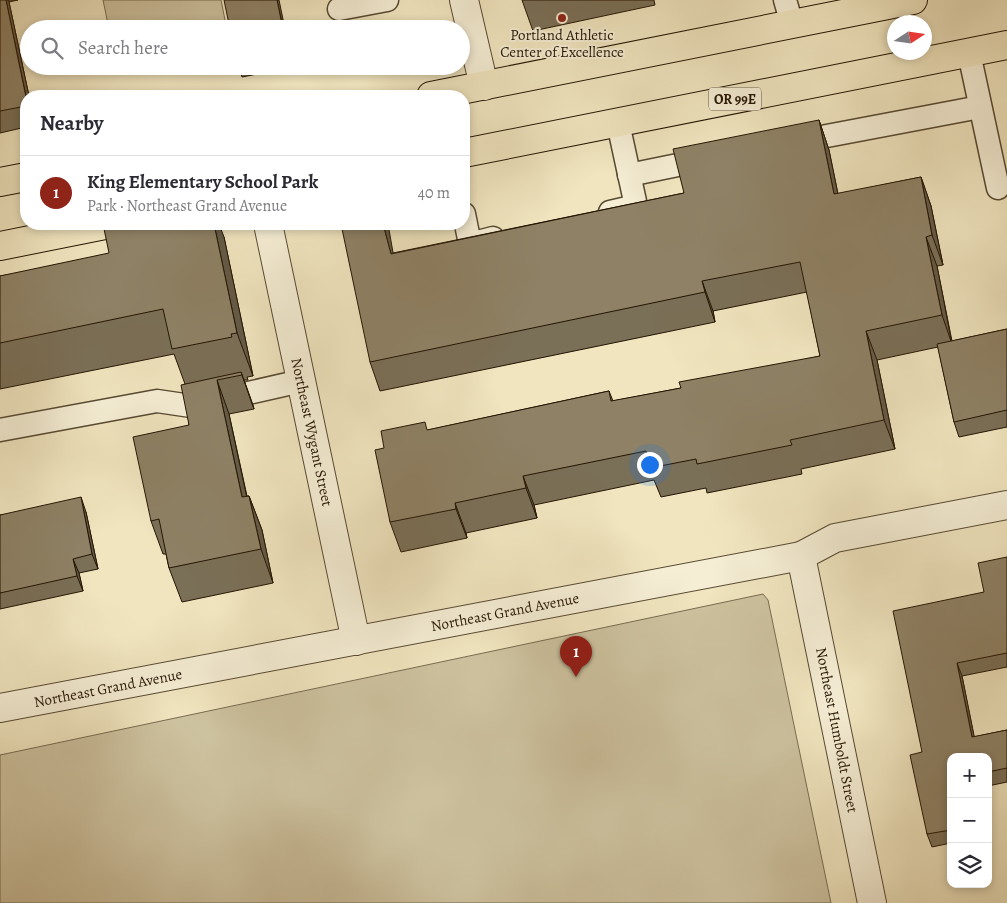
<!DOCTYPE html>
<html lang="en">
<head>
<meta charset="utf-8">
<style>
	body { margin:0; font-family:Alegreya,serif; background:#f2f2f3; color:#2b2b33 }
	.controls { position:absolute; right:15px; bottom:15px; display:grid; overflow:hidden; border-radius:10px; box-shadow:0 2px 8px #0003 }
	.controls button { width:45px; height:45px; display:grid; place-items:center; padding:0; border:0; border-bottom:1px solid #e1e1e2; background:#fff; color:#2b2b33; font:25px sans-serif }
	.compass { position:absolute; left:887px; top:15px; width:45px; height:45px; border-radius:50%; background:#fff; box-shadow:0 2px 8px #0003; rotate:78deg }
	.you { position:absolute; left:649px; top:464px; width:18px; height:18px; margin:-12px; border:4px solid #fff; border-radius:50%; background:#1a73e8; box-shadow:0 0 0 8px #1a73e833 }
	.badge { display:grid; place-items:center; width:32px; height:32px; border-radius:50%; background:#8f2418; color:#fff; font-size:16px; font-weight:700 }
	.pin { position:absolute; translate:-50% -41px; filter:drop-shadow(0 1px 2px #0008) }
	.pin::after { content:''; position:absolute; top:26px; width:18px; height:15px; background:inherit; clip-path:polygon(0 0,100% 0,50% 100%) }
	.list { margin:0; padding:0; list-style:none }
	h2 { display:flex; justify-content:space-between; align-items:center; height:65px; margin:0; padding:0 20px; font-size:21px }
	h2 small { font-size:16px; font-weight:400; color:#7c7c81 }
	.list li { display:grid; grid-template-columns:32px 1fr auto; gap:15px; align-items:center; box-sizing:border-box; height:75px; padding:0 20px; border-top:1px solid #e1e1e2 }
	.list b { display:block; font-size:19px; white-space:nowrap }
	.list p { margin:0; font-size:16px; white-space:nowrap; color:#7c7c81 }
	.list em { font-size:16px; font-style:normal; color:#7c7c81 }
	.icon { flex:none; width:28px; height:28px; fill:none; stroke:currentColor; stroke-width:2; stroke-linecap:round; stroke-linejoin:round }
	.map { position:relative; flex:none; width:1007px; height:903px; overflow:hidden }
	.search { position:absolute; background:#fff; box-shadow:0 2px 8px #0003; left:20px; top:20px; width:450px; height:55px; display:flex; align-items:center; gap:12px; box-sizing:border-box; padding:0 18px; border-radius:28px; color:#7c7c81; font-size:19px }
	.panel { position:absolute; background:#fff; box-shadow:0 2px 8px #0003; left:20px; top:90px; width:450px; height:140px; border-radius:20px }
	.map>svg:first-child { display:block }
	.green { fill:#cdc29f; stroke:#786c51 }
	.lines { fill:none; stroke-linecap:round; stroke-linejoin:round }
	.lane-casing { stroke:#574932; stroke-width:25 }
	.street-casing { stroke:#574932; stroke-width:30 }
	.primary-casing { stroke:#241503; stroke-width:30 }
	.lane { stroke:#f5eed5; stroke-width:22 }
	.street { stroke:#f5eed5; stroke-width:28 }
	.primary { stroke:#f0e5bf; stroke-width:28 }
	.wall { fill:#7a6f57; stroke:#241503 }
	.shaded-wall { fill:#635a47; stroke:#241503 }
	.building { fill:#8e8165; stroke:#241503 }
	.poi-dot { fill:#8f2418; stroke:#f5eed5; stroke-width:2 }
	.labels { text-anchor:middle; stroke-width:4; stroke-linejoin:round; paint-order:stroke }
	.shield { fill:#f5eed5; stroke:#635642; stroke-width:1 }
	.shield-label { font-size:14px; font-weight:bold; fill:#241503 }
	.poi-label { font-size:15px; fill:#241503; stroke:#f5eed5 }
	.street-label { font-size:15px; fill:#241503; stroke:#f5eed5 }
</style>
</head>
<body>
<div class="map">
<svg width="1007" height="903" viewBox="0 0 1007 903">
	<rect width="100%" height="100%" fill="#f0e5bf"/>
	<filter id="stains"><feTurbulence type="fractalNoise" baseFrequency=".004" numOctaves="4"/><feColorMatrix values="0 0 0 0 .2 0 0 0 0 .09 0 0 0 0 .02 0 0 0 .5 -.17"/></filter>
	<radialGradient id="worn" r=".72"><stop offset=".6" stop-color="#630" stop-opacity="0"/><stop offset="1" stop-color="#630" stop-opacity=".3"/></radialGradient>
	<g class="green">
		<path d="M103 0H221L226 25 210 29H109Z"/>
		<path d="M763 594 768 600 831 903H0V755Z"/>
	</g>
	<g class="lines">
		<g class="lane-casing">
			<g id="lane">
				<path d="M785 0 792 24"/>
				<path d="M339 9 387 0"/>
				<path d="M969 53 998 188"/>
				<path d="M795 142 980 107"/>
				<path d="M629 175 707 159"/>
				<path d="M610 212 636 206 618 123"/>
				<path d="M464 214 470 244 493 238"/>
				<path d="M0 430 157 401 191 406 301 381"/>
			</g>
		</g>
		<g class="street-casing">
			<g id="street">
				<path d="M464 0 484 86"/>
				<path d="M268 224 356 641"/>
				<path d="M801 556 872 903"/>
				<path d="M0 708 801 556 835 538 1007 505"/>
			</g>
		</g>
		<g class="primary-casing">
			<g id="primary">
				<path d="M431 96 913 0"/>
				<path d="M464 153 1007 45"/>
				<path d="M0 182 26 177"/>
				<path d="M0 246 110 224"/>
			</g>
		</g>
		<use href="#lane" class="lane"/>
		<use href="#street" class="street"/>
		<use href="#primary" class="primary"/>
	</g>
	<g class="wall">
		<path d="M0 0H18L9 2 29 96H26V127L0 133Z"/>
		<path d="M522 0H654L655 5 533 31Z"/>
		<path d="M238 66H293V67L242 77Z"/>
		<path d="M819 120 829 150 838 194 921 177 931 206 943 265 937 266 952 341 1007 329V427L959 437 954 422 938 347 877 360 895 449 801 469 802 474 707 493 706 488 661 497 654 480 534 505 537 518 466 533 467 538 401 552 390 522 384 448 428 430 609 391 613 401 681 388 820 356 807 292 713 311 715 322 380 391 370 362 393 253 684 193Z"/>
		<path d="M224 237 253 376 247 377 248 380H244L254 409 229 414 247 496H249L262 530 273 583 182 602 169 568 166 554H163L151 521 189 425 185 384 174 354 0 389V276Z"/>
		<path d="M86 512 98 569 79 573 83 591 0 609V515Z"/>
		<path d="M1007 557V667L962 676 974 737 1007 730V782L988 786V757H951V843L932 847 927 834 922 752 984 592Z"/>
	</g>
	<g class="shaded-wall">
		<path d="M6 0H8L9 2 29 96H26Z"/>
		<path d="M277 0H279L285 29H283Z"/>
		<path d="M819 120 829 150 844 224 834 194Z"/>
		<path d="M921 177 931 206 943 265 932 235Z"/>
		<path d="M214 224H219L224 237 253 376 237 333Z"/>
		<path d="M383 224H388L394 258 391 254Z"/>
		<path d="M926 237 937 266 952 344 942 315Z"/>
		<path d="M702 281 713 311 715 322 705 292Z"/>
		<path d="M866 331 877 360 895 449 884 420Z"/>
		<path d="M241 372 253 405 254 409 242 375Z"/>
		<path d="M217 380 229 414 254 531 242 497Z"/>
		<path d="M523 476 534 505 537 518 526 488Z"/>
		<path d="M249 496 262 530 273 583 261 549Z"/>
		<path d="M81 497 86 512 98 569 92 554Z"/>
		<path d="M455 503 466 533 467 538 456 509Z"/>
		<path d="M73 559 79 573 83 591 77 576Z"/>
		<path d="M957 663 962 676 977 750 972 737Z"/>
	</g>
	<g class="building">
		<path d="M0 0H6L26 97V106L0 111Z"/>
		<path d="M224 0H277L283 29H230Z"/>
		<path d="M819 120 834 194 921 177 932 235 926 237 942 315 866 331 884 420 790 440 792 445 697 464 696 459 650 468 646 451 523 476 526 488 455 503 456 509 390 522 375 450 384 448 381 431 425 422 427 430 609 391 611 401 681 388 679 382 820 356 800 262 702 281 705 292 370 362 341 224H383L391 254 684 193 673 149Z"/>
		<path d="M103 224H214L237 333 231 334 232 337 172 349 163 309 0 343V276L109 253Z"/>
		<path d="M1007 329V410L954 422 937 344Z"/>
		<path d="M241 372 242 375 217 380 242 497 249 496 261 549 169 568 159 519 151 521 133 437 189 425 181 385Z"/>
		<path d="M81 497 92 554 73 559 77 576 0 593V515Z"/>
		<path d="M1007 557V653L957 663 972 737 1007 730V768L988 772V757H951V830L927 834 910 755 922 752 893 611 984 592 978 563Z"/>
	</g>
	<circle class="poi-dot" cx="562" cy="18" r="5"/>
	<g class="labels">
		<rect class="shield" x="709" y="87.5" width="52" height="23" rx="4"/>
		<g class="shield-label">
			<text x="735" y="104">OR 99E</text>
		</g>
		<g class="poi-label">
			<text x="562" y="40">Portland Athletic<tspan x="562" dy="17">Center of Excellence</tspan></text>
		</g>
		<g class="street-label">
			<text transform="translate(312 432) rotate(78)" y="5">Northeast Wygant Street</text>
			<text transform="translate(505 612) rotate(-11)" y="5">Northeast Grand Avenue</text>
			<text transform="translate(108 688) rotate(-11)" y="5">Northeast Grand Avenue</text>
			<text transform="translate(837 730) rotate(79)" y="5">Northeast Humboldt Street</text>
		</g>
	</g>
	<rect width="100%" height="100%" filter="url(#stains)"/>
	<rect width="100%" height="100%" fill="url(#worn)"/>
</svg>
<div class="controls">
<button>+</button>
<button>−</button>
<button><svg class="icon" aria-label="layers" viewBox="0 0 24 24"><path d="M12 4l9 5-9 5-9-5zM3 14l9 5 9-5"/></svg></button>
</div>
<svg class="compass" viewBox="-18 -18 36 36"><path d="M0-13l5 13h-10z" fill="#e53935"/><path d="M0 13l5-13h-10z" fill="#7c7c81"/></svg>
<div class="you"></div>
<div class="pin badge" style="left:576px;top:677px">1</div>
<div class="search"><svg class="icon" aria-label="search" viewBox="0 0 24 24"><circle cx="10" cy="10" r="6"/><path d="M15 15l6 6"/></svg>Search here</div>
<section class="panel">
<h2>Nearby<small></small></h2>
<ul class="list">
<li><span class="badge">1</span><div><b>King Elementary School Park</b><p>Park · Northeast Grand Avenue</p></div><em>40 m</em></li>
</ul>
</section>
</div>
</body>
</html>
